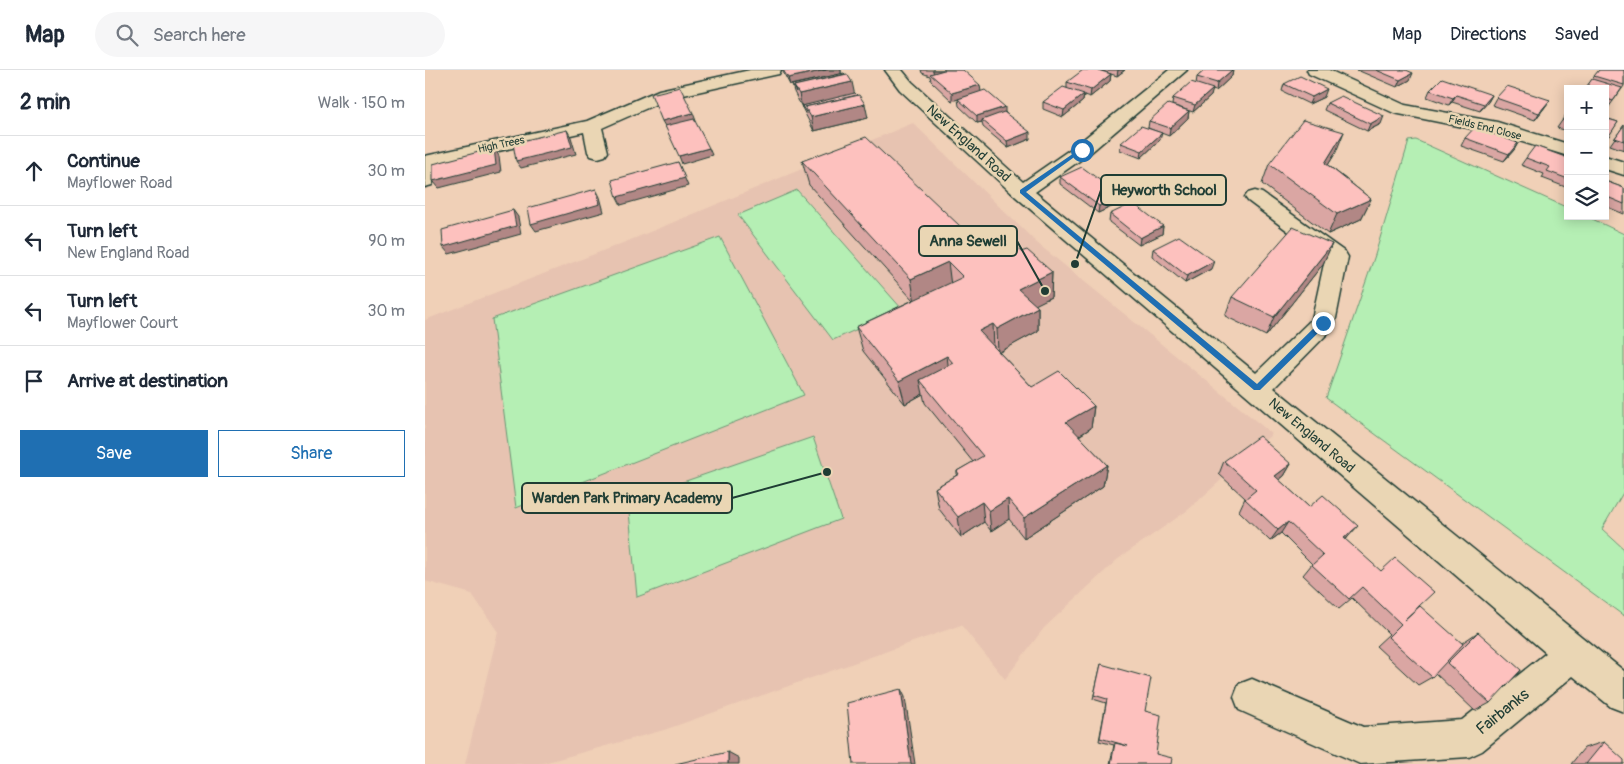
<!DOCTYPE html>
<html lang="en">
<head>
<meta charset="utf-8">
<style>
	body { margin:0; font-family:Pangolin,sans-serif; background:#f6f6f7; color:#1f2937 }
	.controls { position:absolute; right:15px; top:15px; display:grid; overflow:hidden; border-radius:0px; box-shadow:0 2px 12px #0003 }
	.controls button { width:45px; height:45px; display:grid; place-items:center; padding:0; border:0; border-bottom:1px solid #e0e1e3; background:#fff; color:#1f2937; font:25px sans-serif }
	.stop { position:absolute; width:15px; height:15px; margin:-11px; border:4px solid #1f6fb2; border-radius:50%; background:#fff }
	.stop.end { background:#1f6fb2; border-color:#fff; box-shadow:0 1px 5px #0008 }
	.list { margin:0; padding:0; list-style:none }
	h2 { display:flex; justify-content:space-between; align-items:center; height:65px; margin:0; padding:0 20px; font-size:21px }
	h2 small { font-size:16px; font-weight:400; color:#747a83 }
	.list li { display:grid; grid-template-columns:32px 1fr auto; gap:15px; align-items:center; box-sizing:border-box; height:70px; padding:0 20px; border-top:1px solid #e0e1e3 }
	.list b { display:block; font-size:19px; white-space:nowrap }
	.list p { margin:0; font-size:16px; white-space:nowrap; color:#747a83 }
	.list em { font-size:16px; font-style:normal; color:#747a83 }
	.actions { display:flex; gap:10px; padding:15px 20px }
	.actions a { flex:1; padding:11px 0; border:1px solid #1f6fb2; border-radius:0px; text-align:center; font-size:18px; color:#1f6fb2 }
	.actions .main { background:#1f6fb2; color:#fff }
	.icon { flex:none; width:28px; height:28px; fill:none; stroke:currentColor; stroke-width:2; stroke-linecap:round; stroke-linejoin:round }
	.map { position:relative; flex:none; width:1199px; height:694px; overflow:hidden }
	header { display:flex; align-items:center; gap:30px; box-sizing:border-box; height:70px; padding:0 25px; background:#fff; border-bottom:1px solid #e0e1e3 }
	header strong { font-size:24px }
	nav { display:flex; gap:28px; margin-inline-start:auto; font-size:18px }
	.search { width:350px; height:45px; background:#f6f6f7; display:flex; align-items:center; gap:12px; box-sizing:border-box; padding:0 18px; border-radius:28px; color:#747a83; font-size:19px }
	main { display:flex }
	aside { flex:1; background:#fff }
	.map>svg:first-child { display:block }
	.built { fill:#e7c3b1 }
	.green { fill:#b5efb4; stroke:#6a9674 }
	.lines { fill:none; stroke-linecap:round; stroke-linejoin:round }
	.minor-casing { stroke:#1f3d34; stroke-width:3 }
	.minor { fill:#ead6b4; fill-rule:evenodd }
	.wall { fill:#daa6a3; stroke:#1f3d34 }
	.shaded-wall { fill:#b18785; stroke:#1f3d34 }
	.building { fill:#fdc1be; stroke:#1f3d34 }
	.route { fill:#1f6fb2 }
	.labels { text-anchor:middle; stroke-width:5; stroke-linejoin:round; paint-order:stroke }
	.far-street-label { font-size:11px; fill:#1f3d34; stroke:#ead6b4 }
	.street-label { font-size:14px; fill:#1f3d34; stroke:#ead6b4 }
	.near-street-label { font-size:16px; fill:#1f3d34; stroke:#ead6b4 }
	.leader { fill:none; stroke:#1f3d34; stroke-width:2 }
	.callout-dot { fill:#1f3d34; stroke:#ead6b4; stroke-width:2 }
	.callout { fill:#ead6b4; stroke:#1f3d34; stroke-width:2 }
	.callout-label { font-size:15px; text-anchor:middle; font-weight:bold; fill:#1f3d34 }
</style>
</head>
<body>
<header>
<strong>Map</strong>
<div class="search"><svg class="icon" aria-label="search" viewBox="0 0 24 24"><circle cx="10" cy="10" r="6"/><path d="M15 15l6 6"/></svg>Search here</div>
<nav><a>Map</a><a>Directions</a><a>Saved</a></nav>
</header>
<main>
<aside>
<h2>2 min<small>Walk · 150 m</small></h2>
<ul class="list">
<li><svg class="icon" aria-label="ahead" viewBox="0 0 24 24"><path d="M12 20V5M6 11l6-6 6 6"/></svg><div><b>Continue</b><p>Mayflower Road</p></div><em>30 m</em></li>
<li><svg class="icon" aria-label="left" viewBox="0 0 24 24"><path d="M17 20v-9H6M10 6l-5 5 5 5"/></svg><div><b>Turn left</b><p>New England Road</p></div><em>90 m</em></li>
<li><svg class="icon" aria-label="left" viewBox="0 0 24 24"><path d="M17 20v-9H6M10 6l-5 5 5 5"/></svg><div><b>Turn left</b><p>Mayflower Court</p></div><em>30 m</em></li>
<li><svg class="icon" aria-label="arrive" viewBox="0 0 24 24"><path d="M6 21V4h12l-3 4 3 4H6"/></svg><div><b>Arrive at destination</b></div></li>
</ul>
<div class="actions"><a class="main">Save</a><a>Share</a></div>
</aside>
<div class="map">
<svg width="1199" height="694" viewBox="0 0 1199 694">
	<rect width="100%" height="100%" fill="#f0d0b7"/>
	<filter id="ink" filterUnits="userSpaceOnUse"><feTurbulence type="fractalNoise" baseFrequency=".02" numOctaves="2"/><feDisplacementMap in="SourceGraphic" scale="10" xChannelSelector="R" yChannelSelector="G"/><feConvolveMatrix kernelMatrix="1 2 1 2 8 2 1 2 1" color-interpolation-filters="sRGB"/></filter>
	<g filter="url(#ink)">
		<path class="built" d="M488 53 612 173 847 364 763 440 693 489 619 558 580 609 536 555 239 660 115 694H40L73 562 47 524 0 511V250L203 171Z"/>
		<g class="green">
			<path d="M991 70 1143 138V146H1161L1199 164V421L1177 459 1199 479V546L901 328 950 185 984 71Z"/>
			<path d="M372 120 477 239 408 270 313 145Z"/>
			<path d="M295 167 379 325 91 438 67 249Z"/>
			<path d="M388 367 416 449 212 527 203 431Z"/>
		</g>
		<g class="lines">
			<g class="minor-casing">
				<g id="minor">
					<path d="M325 0H356L354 4 245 28 177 58 183 82 180 86 173 88 166 86 163 82 159 62 15 94 7 115 0 117V86L162 51 234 20Z"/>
					<path d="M460 0H477L487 12 598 112 650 76 744 0H762L664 84 610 122 831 303 887 249 900 189 823 131 820 127 823 123 830 121 837 123 920 182 923 187 910 253 907 259 849 318 1199 601V642L1186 637 1148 606 1057 681 1044 687 935 694 814 640 809 627 814 614 827 609 938 657 1037 650 1121 583 590 126 475 20Z"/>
					<path d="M882 0H904L980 35 1072 52 1143 74V86L1068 63 969 43 884 4Z"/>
					<path d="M1180 86 1199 92V105L1180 99Z"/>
				</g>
			</g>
			<use href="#minor" class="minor"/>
		</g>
		<g class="wall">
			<path d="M357 0H416V3L430 24 443 48 389 61 369 22 367 15H365Z"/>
			<path d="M496 0H538L527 31 506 11 505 6 497 3Z"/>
			<path d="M674 0H700L692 6Z"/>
			<path d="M780 0H808L807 6 791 21 787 20 786 26 768 42 747 35 748 28 771 14 772 7Z"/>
			<path d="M932 0H981L985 10 972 17Z"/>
			<path d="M1174 0H1199V16L1183 38 1180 37V19H1160Z"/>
			<path d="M686 4 685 11 665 27 659 25 658 31 638 47 618 39V32L642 18V12Z"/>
			<path d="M859 14 899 27 884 34 857 21Z"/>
			<path d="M1005 20 1067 25 1063 32 1055 41 1027 32 1024 35 1002 27Z"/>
			<path d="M1071 28 1125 30 1120 37 1110 50 1067 35Z"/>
			<path d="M533 29 580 42 605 69 583 78 558 57 557 52 552 53 534 36Z"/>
			<path d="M902 33 956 54 942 61 899 40Z"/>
			<path d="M764 41 763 48 744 66 723 58 724 51Z"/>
			<path d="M1143 42V61L1132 58Z"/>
			<path d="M1180 48 1193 52 1180 71Z"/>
			<path d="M1199 55V80L1185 75Z"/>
			<path d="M1040 68 1093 73 1089 80 1079 91 1036 76Z"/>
			<path d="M735 70 716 88 695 80 696 73Z"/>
			<path d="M911 82 903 95 946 129 936 149 903 164 837 114 844 94Z"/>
			<path d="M1101 88H1143V118L1117 108 1119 104 1096 95Z"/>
			<path d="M377 91 555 175 596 182 627 202 626 227 610 234 613 237V261L574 282 607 317 669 336 666 358 654 366 682 395 678 416 599 468 584 449 566 461 559 452 536 467 514 439 510 418 532 405V401L548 392 500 333 498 324 480 334 438 281 431 257 488 230 384 115Z"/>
			<path d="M635 107 695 133 673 143 635 114Z"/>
			<path d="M1180 111 1199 118V144L1180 136Z"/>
			<path d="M685 144 738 156 737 164 714 175 684 152Z"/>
			<path d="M907 174 898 194 841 266 800 246 807 227Z"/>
			<path d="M728 179 786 199 760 213 727 186Z"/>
			<path d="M799 391 866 394 859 406 854 410 884 437 923 467 921 470 986 544 1037 573 1053 562 1065 633 1050 641 1010 603 1007 607 993 615 951 576 964 564 927 528 914 539 878 505 887 494 856 463 845 471 814 441 820 428 794 404Z"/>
			<path d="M676 594 720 641 731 684 746 694H685L689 675 674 671 681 633 668 629Z"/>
			<path d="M1179 672 1199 694H1146L1159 678Z"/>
		</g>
		<g class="shaded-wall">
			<path d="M401 0H416V4L365 15 363 8Z"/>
			<path d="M508 0H520L509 7Z"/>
			<path d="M693 0H700L692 6Z"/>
			<path d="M807 0H808L807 6 791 21 792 13Z"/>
			<path d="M988 3 985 10 972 17 975 10Z"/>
			<path d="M686 4 685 11 665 27 666 20Z"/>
			<path d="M427 12 430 26 377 36V38L374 24Z"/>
			<path d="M555 15 556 22 527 31V23Z"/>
			<path d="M788 19 786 26 768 42 770 35Z"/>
			<path d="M902 19 899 27 884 34 887 27Z"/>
			<path d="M659 24 658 31 638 47 639 40Z"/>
			<path d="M1031 25 1027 32 1024 35 1028 28Z"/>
			<path d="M1067 25 1063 32 1055 41 1059 34Z"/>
			<path d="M1125 30 1120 37 1110 50 1114 43Z"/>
			<path d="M440 34 443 48 389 61 386 47Z"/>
			<path d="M580 37V44L557 50V52L552 53V46Z"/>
			<path d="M764 41 763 48 744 66 745 58Z"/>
			<path d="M268 43 271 51 241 58 237 51Z"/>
			<path d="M959 46 956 54 942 61 945 54Z"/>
			<path d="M142 60 146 67 151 84 96 98 91 91Z"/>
			<path d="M605 62V69L583 78 582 71Z"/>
			<path d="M919 62 911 82 892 113 900 93Z"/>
			<path d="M737 63 735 70 716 88 717 81Z"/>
			<path d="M1093 73 1089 80 1079 91 1084 84Z"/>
			<path d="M69 78 74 86 76 102 14 118 8 111Z"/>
			<path d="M284 78 287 85 257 94 254 86Z"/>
			<path d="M253 92 263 116 196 135 192 127Z"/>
			<path d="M171 119 175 127 179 142 111 161 106 154Z"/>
			<path d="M696 126 695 133 673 143 674 136Z"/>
			<path d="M946 129 936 149 903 164 912 144Z"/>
			<path d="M88 140 93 147 96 164 24 184 18 177Z"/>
			<path d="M738 156 737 164 714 175 715 168Z"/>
			<path d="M907 174 898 194 841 266 849 247Z"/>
			<path d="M789 191 786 199 760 213 762 206Z"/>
			<path d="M523 192 526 216 490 233 486 209Z"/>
			<path d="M627 202 626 227 594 243 593 219Z"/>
			<path d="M613 237V261L573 283 572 259Z"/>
			<path d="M568 254 569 278 554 261Z"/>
			<path d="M522 286 525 310H495L498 324 480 334 474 311Z"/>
			<path d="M669 336 666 358 639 375 641 352Z"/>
			<path d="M866 394 859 406 843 418 850 406Z"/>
			<path d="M682 395 678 416 599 468V448Z"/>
			<path d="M583 429 584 449 566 461 564 441Z"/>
			<path d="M557 432 559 452 536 467 533 447Z"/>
			<path d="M863 452 856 463 845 471 853 460Z"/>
			<path d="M933 456 923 467 909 479 919 468Z"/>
			<path d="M476 619 480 627 490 694H486Z"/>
			<path d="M303 682 314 688V694H303Z"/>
		</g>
		<g class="building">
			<path d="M358 0H401L363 8Z"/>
			<path d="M519 0H538L555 15 527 23 505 4Z"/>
			<path d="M658 0H673L686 4 666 20 642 12Z"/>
			<path d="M780 0H807L792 13 772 7Z"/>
			<path d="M951 0H981L988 3 975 10Z"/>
			<path d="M1174 0H1199V15L1169 6Z"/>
			<path d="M419 3 420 4 369 16 371 22 367 15Z"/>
			<path d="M422 4 427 12 374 24 369 16Z"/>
			<path d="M875 6 902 19 887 27 859 14Z"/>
			<path d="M1017 8 1067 25 1059 34 1031 25 1028 28 1005 20Z"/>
			<path d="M1167 9 1197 18 1188 31 1180 28V19H1160Z"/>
			<path d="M766 12 788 19 770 35 748 28Z"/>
			<path d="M1082 16 1125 30 1114 43 1071 28Z"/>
			<path d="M255 17 268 43 237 51 226 24Z"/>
			<path d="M638 17 659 24 639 40 618 32Z"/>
			<path d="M560 20 580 37 552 46 533 29Z"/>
			<path d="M430 23 432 25 380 37 382 44 377 36Z"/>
			<path d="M434 25 440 34 386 47 380 37Z"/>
			<path d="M916 26 959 46 945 54 902 33Z"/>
			<path d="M743 34 764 41 745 58 724 51Z"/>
			<path d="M579 42 605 62 582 71 557 50Z"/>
			<path d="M1143 42V52L1137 50Z"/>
			<path d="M1180 48 1193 52 1184 66 1180 65Z"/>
			<path d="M269 49 284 78 254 86 240 56Z"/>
			<path d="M878 50 919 62 900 93 946 129 912 144 844 94Z"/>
			<path d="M1199 55V71L1190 68Z"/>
			<path d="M716 56 737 63 717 81 696 73Z"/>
			<path d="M1050 57 1093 73 1084 84 1040 68Z"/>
			<path d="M142 60 147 77 91 91 88 73Z"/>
			<path d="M441 67 555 175 578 165 596 182 602 180 627 202 593 219 613 237 572 259 568 254 554 261 607 317 634 301 669 336 641 352 682 395 599 448 583 429 564 441 557 432 533 447 510 418 534 404 532 401 558 386 495 310 528 293 522 286 474 311 431 257 538 207 523 192 486 209 377 91Z"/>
			<path d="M1110 76 1143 88V109L1122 101 1125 97 1101 88Z"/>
			<path d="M69 78 71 95 8 111V94Z"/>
			<path d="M253 92 260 108 192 127 187 110Z"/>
			<path d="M657 97 696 126 674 136 635 107Z"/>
			<path d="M1180 111 1199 118V134L1180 126Z"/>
			<path d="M171 119 175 134 106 154 103 138Z"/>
			<path d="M708 133 738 156 715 168 685 144Z"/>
			<path d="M88 140 91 156 18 177 17 160Z"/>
			<path d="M868 157 907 174 849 247 807 227Z"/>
			<path d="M754 166 789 191 762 206 728 179Z"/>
			<path d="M834 366 866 394 850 406 884 437 898 425 933 456 919 468 956 501 970 488 1009 522 979 550 995 536 1038 574 1007 607 963 567 976 554 937 517 924 529 887 495 898 485 863 452 853 460 820 429 831 420 799 391Z"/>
			<path d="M1053 562 1096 600 1065 633 1022 593Z"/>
			<path d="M676 594 726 608 720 641 736 645 731 684 747 688 746 694H686L690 673 703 676 675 668 682 629 669 625Z"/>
			<path d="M476 619 486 694H428L422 633Z"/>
			<path d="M1179 672 1199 690V694H1161Z"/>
			<path d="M303 682V694H250Z"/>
		</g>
	</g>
	<path class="route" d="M655 79 659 80 601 122 832 314 896 251H901V255L835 320H829L595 123V120Z"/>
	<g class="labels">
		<g class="far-street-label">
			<text transform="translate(1060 57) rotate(14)" y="4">Fields End Close</text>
			<text transform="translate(76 74) rotate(-12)" y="4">High Trees</text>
		</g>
		<g class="street-label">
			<text transform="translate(544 73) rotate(42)" y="5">New England Road</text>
			<text transform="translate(887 365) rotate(40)" y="5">New England Road</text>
		</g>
		<g class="near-street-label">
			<text transform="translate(1077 641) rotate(-39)" y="6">Fairbanks</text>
		</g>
	</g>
	<path class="leader" d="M650 194L676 120M620 221L592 171M402 402L307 428"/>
	<g class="callout-dot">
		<circle cx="650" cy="194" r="5"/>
		<circle cx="620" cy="221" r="5"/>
		<circle cx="402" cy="402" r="5"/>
	</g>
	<g class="callout">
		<rect x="676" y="105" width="125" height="30" rx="5"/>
		<rect x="494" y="156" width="98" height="30" rx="5"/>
		<rect x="97" y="413" width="210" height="30" rx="5"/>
	</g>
	<g class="callout-label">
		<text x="739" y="125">Heyworth School</text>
		<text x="543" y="176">Anna Sewell</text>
		<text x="202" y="433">Warden Park Primary Academy</text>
	</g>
</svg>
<div class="controls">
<button>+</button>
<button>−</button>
<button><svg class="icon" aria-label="layers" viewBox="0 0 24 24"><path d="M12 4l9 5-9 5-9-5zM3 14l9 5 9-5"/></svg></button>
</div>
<div class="stop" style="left:657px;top:80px"></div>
<div class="stop end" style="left:898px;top:253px"></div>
</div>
</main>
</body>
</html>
